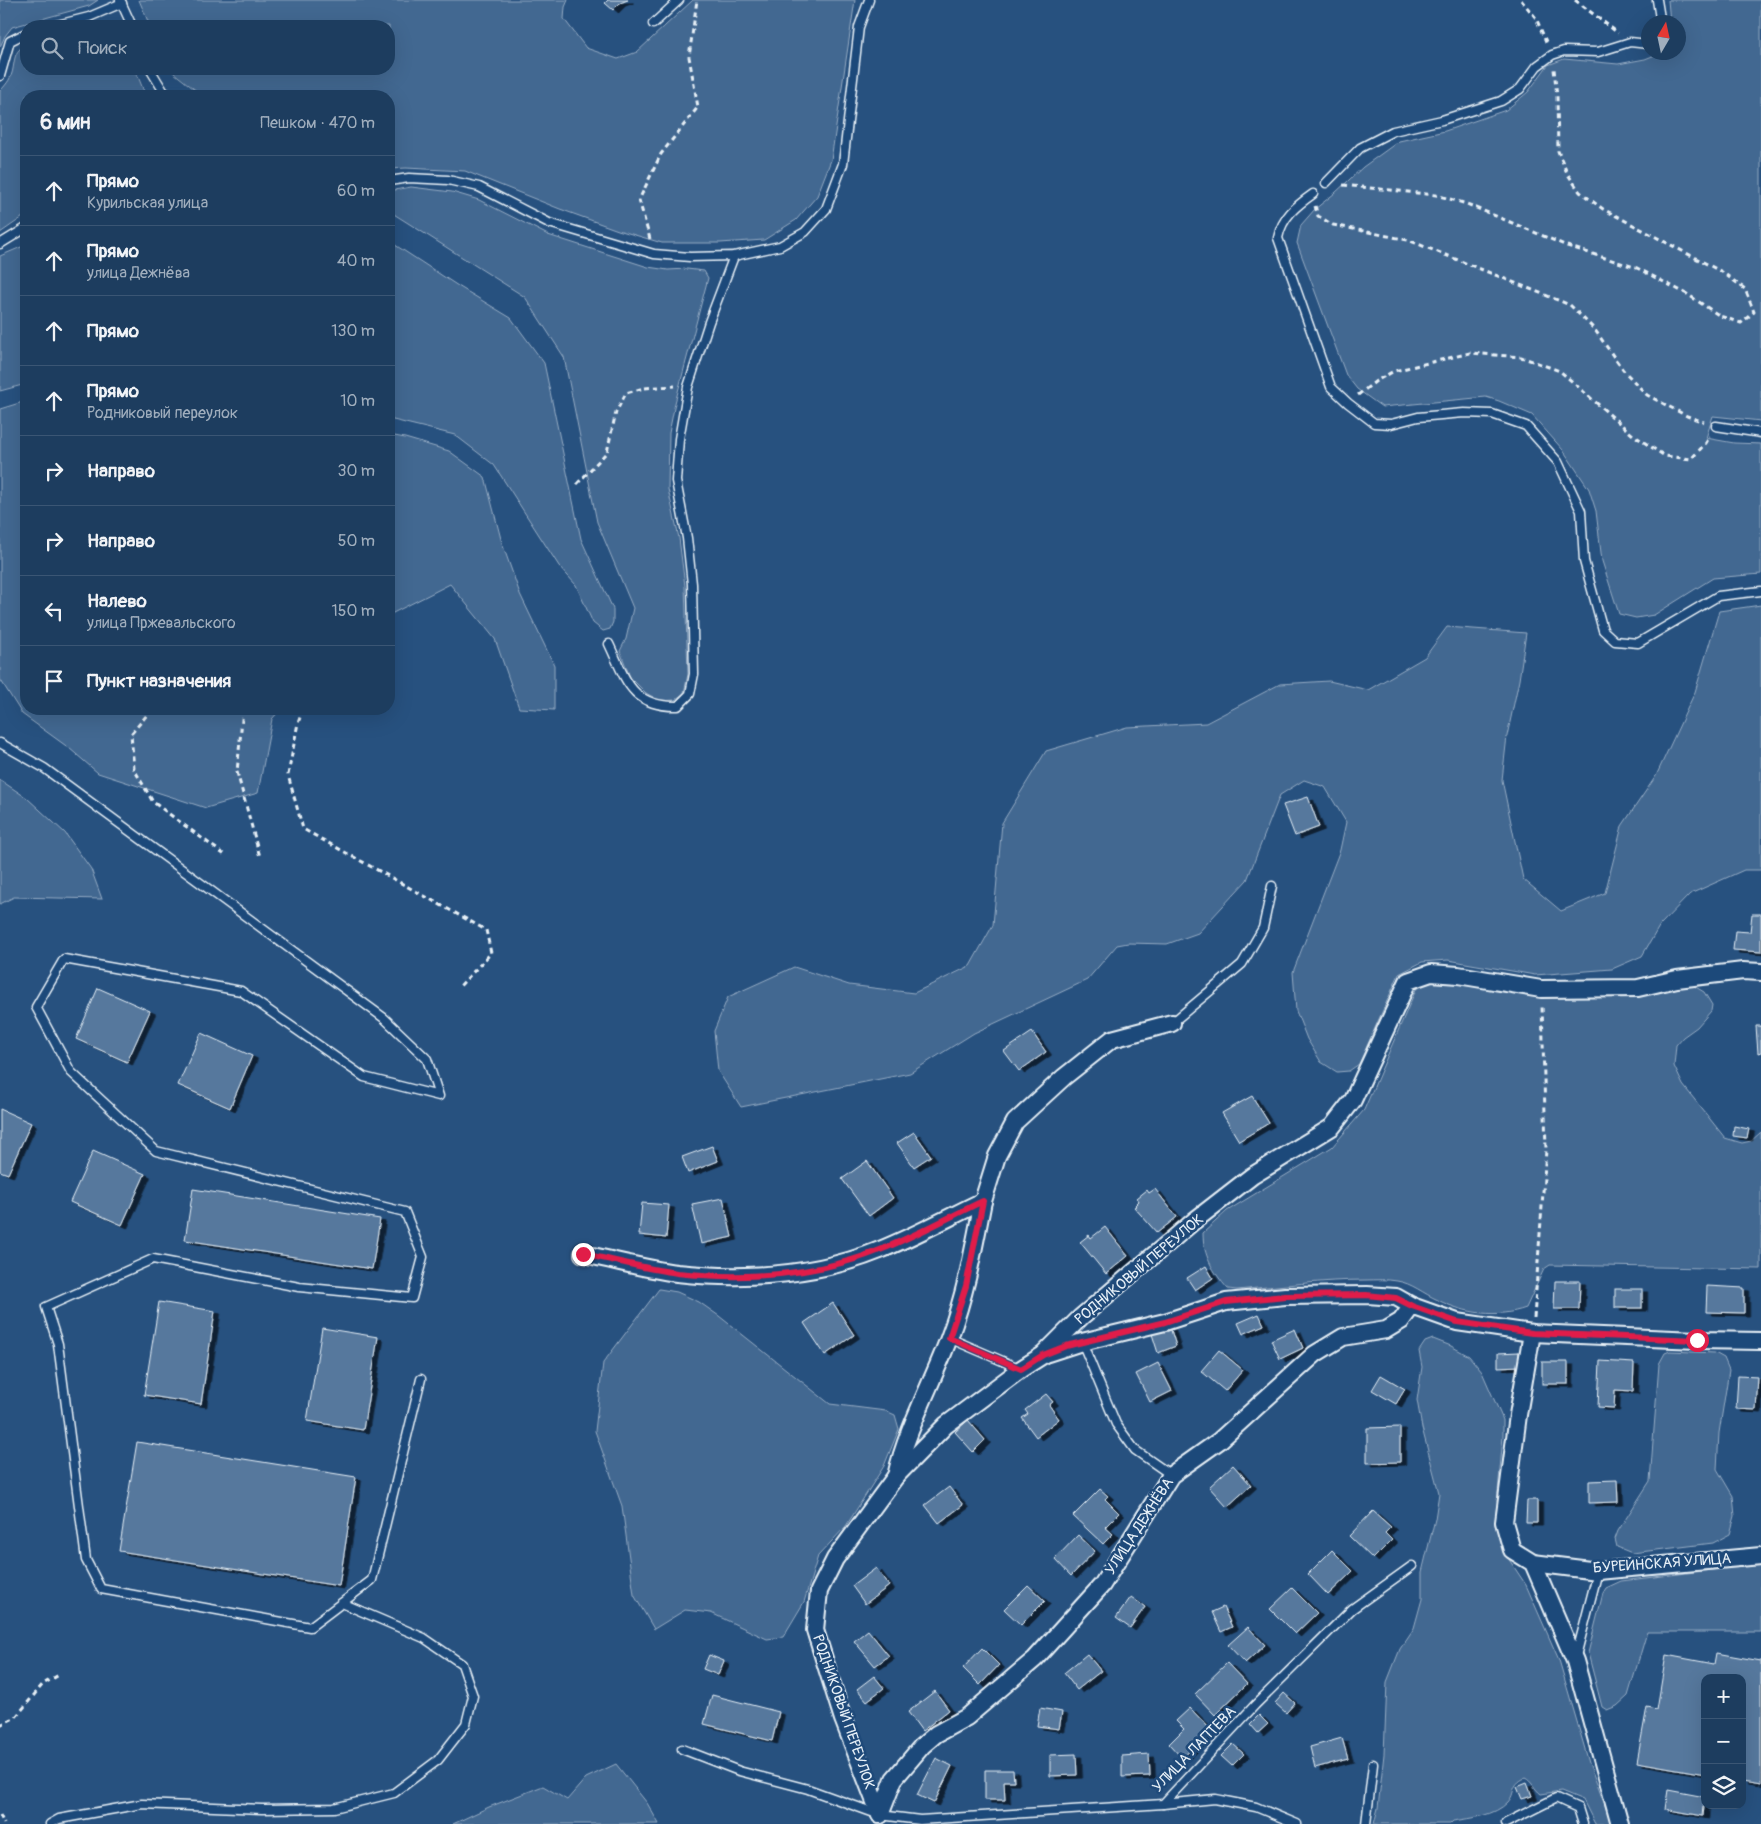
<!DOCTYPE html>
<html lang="ru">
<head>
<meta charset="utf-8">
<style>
	body { margin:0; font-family:Pangolin,sans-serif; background:#254465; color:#f1f3f6 }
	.controls { position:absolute; right:15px; bottom:15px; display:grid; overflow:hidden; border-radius:10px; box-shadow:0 5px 20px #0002 }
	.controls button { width:45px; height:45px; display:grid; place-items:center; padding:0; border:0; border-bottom:1px solid #3b5674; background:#1d3d5f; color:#f1f3f6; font:25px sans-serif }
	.compass { position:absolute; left:1641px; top:15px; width:45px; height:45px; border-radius:50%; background:#1d3d5f; box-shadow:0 5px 20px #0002; rotate:9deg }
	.stop { position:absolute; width:15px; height:15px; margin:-11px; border:4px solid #e11d48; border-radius:50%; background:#fff }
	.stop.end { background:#e11d48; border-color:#fff; box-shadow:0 1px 5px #0008 }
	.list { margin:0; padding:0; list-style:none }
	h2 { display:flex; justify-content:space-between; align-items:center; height:65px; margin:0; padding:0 20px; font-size:21px }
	h2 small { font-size:16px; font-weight:400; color:#a0aebd }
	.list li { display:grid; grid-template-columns:32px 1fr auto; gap:15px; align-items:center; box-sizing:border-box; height:70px; padding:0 20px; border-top:1px solid #3b5674 }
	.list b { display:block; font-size:19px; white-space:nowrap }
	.list p { margin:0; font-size:16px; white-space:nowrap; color:#a0aebd }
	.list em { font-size:16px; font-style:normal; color:#a0aebd }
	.icon { flex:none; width:28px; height:28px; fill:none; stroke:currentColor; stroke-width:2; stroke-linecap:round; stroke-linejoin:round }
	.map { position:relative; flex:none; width:1761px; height:1824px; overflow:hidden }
	.search { position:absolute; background:#1d3d5f; box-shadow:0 5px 20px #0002; left:20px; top:20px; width:375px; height:55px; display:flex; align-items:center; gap:12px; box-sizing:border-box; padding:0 18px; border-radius:20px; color:#a0aebd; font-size:19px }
	.panel { position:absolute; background:#1d3d5f; box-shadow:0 5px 20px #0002; left:20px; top:90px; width:375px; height:625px; border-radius:20px }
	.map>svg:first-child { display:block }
	.green { fill:#436891; stroke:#96acc4 }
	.building { fill:#57789d; stroke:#e8f1f8; filter:url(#shadow) }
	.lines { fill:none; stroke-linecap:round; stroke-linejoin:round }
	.service-casing { stroke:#e8f1f8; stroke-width:11 }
	.minor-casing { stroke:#e8f1f8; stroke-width:20 }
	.path { stroke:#e8f1f8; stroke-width:3; stroke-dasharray:5 4; stroke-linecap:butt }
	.service { stroke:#1f4a7a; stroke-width:8 }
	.minor { stroke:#1f4a7a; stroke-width:16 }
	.route { stroke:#e11d48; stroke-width:6 }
	.labels { text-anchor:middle; stroke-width:5; stroke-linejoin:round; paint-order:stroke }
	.street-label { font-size:15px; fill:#e8f1f8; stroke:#1f4a7a }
</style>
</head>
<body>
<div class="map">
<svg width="1761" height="1824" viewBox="0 0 1761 1824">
	<defs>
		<filter id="shadow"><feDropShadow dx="5.5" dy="3" stdDeviation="0" flood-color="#0009"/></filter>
	</defs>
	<rect width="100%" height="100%" fill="#27517f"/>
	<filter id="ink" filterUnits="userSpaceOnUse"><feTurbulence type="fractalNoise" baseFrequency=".02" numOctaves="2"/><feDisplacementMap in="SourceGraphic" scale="10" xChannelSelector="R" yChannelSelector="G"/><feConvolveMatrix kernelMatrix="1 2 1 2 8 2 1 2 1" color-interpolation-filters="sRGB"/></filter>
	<g filter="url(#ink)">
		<g class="green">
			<path d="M0 0H98L89 6 12 27 5 36 0 47Z"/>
			<path d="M139 0H568L565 7 564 19 586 48 618 59 637 52 693 0H855L831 160 817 196 796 220 764 240 720 243H662L618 230 560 209 465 171 406 168 389 169V96H203L169 69H389V26H150Z"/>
			<path d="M1668 0H1761V421L1713 416 1706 438 1734 443 1761 444V574L1713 578 1654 615 1636 618 1619 614 1602 561 1596 511 1589 489 1563 450 1532 415 1499 401 1486 397 1382 407 1357 389 1346 375 1297 243 1301 225 1315 209 1335 193 1363 167 1399 141 1445 131 1506 110 1528 92 1548 65 1564 59 1618 64 1645 59 1660 53 1678 52V22H1670Z"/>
			<path d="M26 46V69H135L145 94 148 96H26V215L0 233V91C5 86 10 80 12 73 15 63 13 49 26 46Z"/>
			<path d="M411 187 452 192 479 200 548 235 648 267 668 270 687 269 704 271 708 278 675 403 669 433 668 489 679 538 685 586 688 674 684 693 675 700 660 701 646 693 630 677 620 651 626 639 633 608 597 522 564 357 525 297 389 211V191Z"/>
			<path d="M389 241 458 286 511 318 544 363 581 539 613 609V622L610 629 603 631 593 623 576 585 559 566 494 465 455 435 389 419Z"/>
			<path d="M26 245V384L0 391V256Z"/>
			<path d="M26 401V709H281L272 719 258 793 206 808 98 773 69 748 22 714 0 679V409Z"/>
			<path d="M389 435 405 438 449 451 485 477 502 543 520 594 554 665V710L519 708 495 639 450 584 389 615Z"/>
			<path d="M1761 605V870H1744L1690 894 1660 925 1642 956 1612 969 1535 975 1448 960 1422 962 1399 974 1359 1064 1349 1071 1337 1072 1321 1062 1307 1039 1296 1011 1293 972 1340 850 1346 822 1325 787 1304 780 1280 795 1247 880 1198 933 1167 944 1128 943 1117 945 1087 980 974 1033 910 1073 741 1107 718 1071 714 1031 728 997 794 967 849 985 914 993 970 966 993 925 1002 823 1046 751 1127 727 1206 723 1280 684 1329 681 1368 690 1425 657 1447 627 1526 633 1519 680 1507 736 1502 780 1523 879 1561 911 1605 893 1622 826 1656 776 1695 692 1719 611Z"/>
			<path d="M0 780 27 798 65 833 91 869 102 899 14 897 0 904Z"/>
			<path d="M1431 981 1694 986 1704 992 1712 1005 1711 1011 1697 1027 1683 1037 1676 1045 1674 1066 1683 1085 1725 1138 1742 1143 1751 1141 1761 1132V1269L1550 1265 1544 1269 1526 1308C1498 1318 1465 1314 1438 1300 1424 1294 1412 1283 1397 1281 1387 1279 1376 1280 1366 1280 1323 1280 1280 1286 1237 1290L1228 1289C1213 1272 1203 1255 1203 1233L1227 1211 1332 1147 1364 1110 1417 987Z"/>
			<path d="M659 1289 677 1292 699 1302 719 1316 830 1404 886 1411 895 1415 899 1429 884 1466 846 1526 818 1556 804 1602 783 1637 767 1639 711 1613 685 1610 654 1629 634 1595 622 1506 595 1431 603 1363Z"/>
			<path d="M1433 1339 1451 1346 1469 1356 1482 1372 1503 1420V1436L1495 1525 1506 1555 1526 1585 1559 1660 1589 1763 1612 1824H1595L1583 1800 1561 1791 1541 1794C1534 1789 1532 1781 1525 1778 1510 1785 1516 1793 1508 1802 1495 1816 1471 1818 1453 1821L1450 1824H1374L1378 1808 1384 1754 1387 1682 1400 1649 1414 1628 1422 1599V1572L1435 1519 1439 1493 1422 1428 1417 1400 1422 1367 1419 1351 1425 1342Z"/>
			<path d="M1670 1351 1715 1353 1724 1358 1729 1370 1719 1433 1717 1469 1733 1496 1735 1516 1730 1534 1713 1543 1632 1553 1617 1547 1615 1539 1618 1531 1650 1481 1659 1364 1665 1353Z"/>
			<path d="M1761 1564V1632H1647L1628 1696 1617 1706 1607 1710 1602 1707 1588 1653 1603 1593 1606 1588 1621 1581Z"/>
			<path d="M616 1764 647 1803 659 1824H453L489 1807 543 1786 567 1800 586 1778Z"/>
		</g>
		<g class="building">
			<path d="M608 0H628L620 3 613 10 605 3Z"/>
			<path d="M1308 797 1319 827 1295 836 1283 805Z"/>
			<path d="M1752 914H1761V952L1733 950 1735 931 1750 932Z"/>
			<path d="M98 988 150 1011 127 1062 76 1039Z"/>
			<path d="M1756 1026H1761V1052L1758 1053Z"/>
			<path d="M1032 1032 1046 1052 1019 1071 1004 1051Z"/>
			<path d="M201 1033 252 1056 230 1108 178 1085Z"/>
			<path d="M1252 1096 1269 1123 1239 1141 1222 1113Z"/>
			<path d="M0 1109 31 1123 8 1174 0 1171Z"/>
			<path d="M1734 1126 1749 1129 1747 1138 1733 1136Z"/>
			<path d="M914 1132 931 1156 914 1167 897 1143Z"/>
			<path d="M712 1146 718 1161 688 1173 682 1157Z"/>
			<path d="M93 1151 145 1174 122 1225 70 1202Z"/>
			<path d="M867 1161 893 1198 869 1216 842 1179Z"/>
			<path d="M193 1189 380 1219 372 1269 185 1240Z"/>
			<path d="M1155 1189 1177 1217 1157 1233 1134 1207 1136 1206 1135 1205 1139 1201 1137 1198 1147 1190 1149 1193Z"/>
			<path d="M723 1198 732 1237 701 1244 692 1204Z"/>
			<path d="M642 1203 669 1205 666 1238 639 1235Z"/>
			<path d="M1105 1227 1128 1256 1106 1274 1080 1242 1089 1235 1091 1238Z"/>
			<path d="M1206 1266 1213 1278 1195 1290 1187 1278Z"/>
			<path d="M1555 1281H1580L1579 1309H1554Z"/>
			<path d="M1707 1286 1744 1288V1313L1706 1312Z"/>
			<rect x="1615" y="1289" width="27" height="19"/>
			<path d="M159 1302 215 1311 201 1404 144 1395Z"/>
			<path d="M833 1303 854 1335 825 1355 804 1323Z"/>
			<path d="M1259 1314 1264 1325 1243 1334 1238 1323Z"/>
			<path d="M1170 1327 1176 1346 1158 1353 1152 1334Z"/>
			<path d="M322 1328 378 1337 363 1430 307 1421Z"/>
			<path d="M1295 1329 1303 1348 1280 1359 1271 1340Z"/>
			<path d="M1219 1350 1243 1370 1225 1391 1201 1371Z"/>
			<path d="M1519 1352 1520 1366 1498 1367V1353Z"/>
			<path d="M1600 1361 1634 1363 1633 1391 1615 1390 1614 1408 1598 1407Z"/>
			<rect x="1542" y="1362" width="26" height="22"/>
			<path d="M1158 1363 1172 1391 1150 1402 1136 1374Z"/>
			<path d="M1381 1375 1405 1389 1396 1404 1372 1390Z"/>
			<path d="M1738 1376 1758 1377 1756 1410 1736 1409Z"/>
			<path d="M1046 1394 1053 1402 1049 1405 1059 1419 1036 1437 1022 1418 1028 1414 1025 1410Z"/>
			<path d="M968 1420 985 1440 973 1452 955 1432Z"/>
			<path d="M1400 1427V1462L1367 1463V1428Z"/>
			<path d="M137 1442 356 1477 339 1586 119 1551Z"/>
			<path d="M1233 1465 1251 1485 1227 1507 1209 1487Z"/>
			<path d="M1617 1480 1618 1502 1589 1503V1481Z"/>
			<path d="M949 1487 963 1505 939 1523 925 1505Z"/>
			<path d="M1100 1489 1108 1496 1105 1499 1119 1513 1105 1527 1113 1534 1103 1544 1073 1516Z"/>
			<path d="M1527 1500H1537V1523H1526Z"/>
			<path d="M1373 1511 1391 1527 1385 1533 1392 1540 1373 1559 1349 1536Z"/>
			<path d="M1078 1535 1095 1551 1071 1576 1055 1559Z"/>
			<path d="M1332 1550 1353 1571 1328 1595 1308 1574Z"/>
			<path d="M876 1568 889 1586 865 1604 852 1586Z"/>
			<path d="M1028 1585 1045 1601 1021 1625 1004 1609Z"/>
			<path d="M1292 1588 1317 1613 1295 1634 1270 1609Z"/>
			<path d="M1131 1597 1145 1607 1130 1628 1116 1618Z"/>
			<path d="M1223 1607 1232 1627 1221 1632 1212 1612Z"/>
			<path d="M1248 1627 1265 1645 1245 1663 1228 1645Z"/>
			<path d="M868 1630 889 1656 875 1666 854 1641Z"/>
			<path d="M982 1648 999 1665 980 1685 963 1668Z"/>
			<path d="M1716 1653 1761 1661V1784L1742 1781V1678H1705V1774L1637 1762 1647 1707 1657 1709 1666 1655 1714 1664Z"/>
			<path d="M1087 1654 1101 1671 1077 1690 1064 1673Z"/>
			<path d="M709 1655 724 1661 718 1675 703 1669Z"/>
			<path d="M1227 1663 1247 1684 1215 1715 1195 1694Z"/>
			<path d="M874 1676 884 1688 867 1701 857 1689Z"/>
			<path d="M935 1691 949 1710 922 1731 908 1712Z"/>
			<path d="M1284 1693 1295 1703 1286 1713 1275 1703Z"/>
			<path d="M712 1695 779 1712 772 1741 704 1724Z"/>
			<path d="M1040 1708 1062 1712 1059 1729 1037 1726Z"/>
			<path d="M1190 1708 1212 1731 1182 1758 1169 1744 1184 1729 1176 1721Z"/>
			<path d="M1259 1715 1268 1724 1258 1733 1250 1724Z"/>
			<path d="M1342 1738 1348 1759 1315 1768 1310 1747Z"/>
			<path d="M1233 1744 1244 1754 1232 1766 1221 1756Z"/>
			<path d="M1076 1754 1077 1775 1050 1776V1755Z"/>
			<path d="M1149 1754 1150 1776 1122 1777V1756Z"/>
			<path d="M936 1758 952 1766 934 1803 917 1795Z"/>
			<path d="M985 1770H1013L1014 1781H1004L1005 1800H985Z"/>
			<path d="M1527 1783 1532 1796 1522 1799 1517 1787Z"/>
			<path d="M1668 1790 1705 1797 1703 1816 1665 1809Z"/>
		</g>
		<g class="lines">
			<g class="service-casing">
				<g id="service">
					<path d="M120 0 132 26"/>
					<path d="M1657 0 1660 18 1659 22"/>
					<path d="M653 24 679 0"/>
					<path d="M53 26 89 17 122 3"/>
					<path d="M150 69 164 92 171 96"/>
					<path d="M0 76 10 41 26 33"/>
					<path d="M389 181 409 178 448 180 479 187 549 223 654 254 690 257 734 256 780 246 805 232 826 209 843 164 859 27 869 0"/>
					<path d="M1326 183 1360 148 1393 131 1442 120 1501 101 1520 89 1537 66 1552 55 1564 51 1598 52 1630 42 1648 44"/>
					<path d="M1313 194C1296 206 1282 217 1278 238L1331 387 1348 403 1374 423 1391 424 1418 417 1464 413 1492 414 1526 426 1558 462 1581 511 1584 561 1603 630 1615 641 1638 643 1718 596 1761 591"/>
					<path d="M0 244 26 228"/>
					<path d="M1716 426 1761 433"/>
					<path d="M609 644C626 680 631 707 678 706L690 694 694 674 692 584 687 538 676 481 679 439 688 387 709 322 734 256"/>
					<path d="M0 743 44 768 384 1018 427 1059 439 1096 364 1077 241 991 64 959 36 1007 71 1072 156 1151 405 1212 423 1257 412 1298 299 1287 153 1259 46 1307 58 1344 86 1560 101 1589 310 1627 372 1580 421 1379"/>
					<path d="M1172 1023 1242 964 1263 928 1272 886"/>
					<path d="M949 1338 1021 1369"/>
					<path d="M1082 1342 1116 1424 1135 1450 1171 1475"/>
					<path d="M1576 1656 1598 1571"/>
					<path d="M682 1749 739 1771 808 1789 880 1815 920 1820 1163 1804 1255 1705 1352 1609 1412 1566"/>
					<path d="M1163 1804 1215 1799 1256 1807 1297 1824"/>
					<path d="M1506 1823 1556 1798 1578 1808 1583 1824"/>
					<path d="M50 1824 59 1819 142 1804 262 1809 334 1808 394 1793 438 1760 466 1724 473 1696 462 1664 424 1638 342 1603"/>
					<path d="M1366 1824 1373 1764"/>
				</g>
			</g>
			<g class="minor-casing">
				<g id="minor">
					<path d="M583 1254C614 1260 646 1269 677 1273 744 1280 816 1276 880 1250 915 1236 949 1217 983 1201L997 1156 1015 1122 1064 1077 1112 1039 1172 1023"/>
					<path d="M1532 1333 1518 1415 1504 1522 1512 1550 1533 1563 1575 1661 1620 1824"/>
					<path d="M1048 1353 1082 1342 1165 1322 1226 1302 1285 1296 1367 1295 1396 1297 1412 1306"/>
					<path d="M896 1476C907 1428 932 1384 949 1338 966 1293 974 1247 983 1201"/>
					<path d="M1533 1563 1598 1571 1761 1556"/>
					<path d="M880 1815 843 1719 815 1630 819 1591 835 1559 896 1476 946 1425 1021 1369 1043 1355 1081 1317 1194 1221 1252 1176 1332 1127 1353 1100 1408 981 1431 973 1458 975 1541 989 1638 988 1677 979 1743 971 1761 972"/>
					<path d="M880 1815 894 1779 922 1746 936 1734 967 1717 1035 1659 1102 1585 1171 1475 1219 1441 1315 1354 1343 1337 1386 1330 1401 1321 1412 1306 1457 1322 1532 1333 1697 1340 1761 1341"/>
				</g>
			</g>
			<g class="path">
				<path d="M1521 0 1536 18 1547 44"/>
				<path d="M1575 0 1618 33"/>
				<path d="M1343 185 1436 195 1467 204 1567 246 1637 268 1687 294 1720 316 1741 323 1754 312 1745 289 1722 272 1603 209 1580 192 1567 173 1558 151 1557 96 1554 69"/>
				<path d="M1315 206 1318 216 1333 225 1408 240 1570 305 1595 330 1623 370 1647 395 1687 416 1704 422"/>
				<path d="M650 239 639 200 661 154 698 107 689 57 697 0"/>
				<path d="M1358 395 1376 381 1394 371 1470 353 1521 357 1560 371 1633 435 1665 456 1691 459 1706 443 1710 436"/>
				<path d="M577 484 607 452 616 412 626 393 644 388 675 386"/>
				<path d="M152 709 131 734 134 769 153 802 226 856"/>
				<path d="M243 709 237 772 260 857"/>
				<path d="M303 709 298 723 288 775 303 829 486 930 491 953 459 987"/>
				<path d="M1534 1318 1546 1150 1542 1005"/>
				<path d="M0 1725 16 1717 43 1684 59 1675"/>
				<path d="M0 1815 4 1824"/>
			</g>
			<use href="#service" class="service"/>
			<use href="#minor" class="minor"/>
		</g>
	</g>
	<g class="lines" filter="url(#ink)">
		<path class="route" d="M583 1254C614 1260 646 1269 677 1273 744 1280 816 1276 880 1250 915 1236 949 1217 983 1201L966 1286 949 1338 1021 1369 1043 1355 1066 1346 1165 1322 1226 1302 1285 1296 1366 1295 1396 1298 1412 1306 1457 1322 1532 1333 1697 1340"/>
	</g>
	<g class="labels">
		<g class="street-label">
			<text transform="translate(1139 1269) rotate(-40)" y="5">РОДНИКОВЫЙ ПЕРЕУЛОК</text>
			<text transform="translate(1139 1526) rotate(-57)" y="5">УЛИЦА ДЕЖНЁВА</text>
			<text transform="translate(1662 1563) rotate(-4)" y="5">БУРЕИНСКАЯ УЛИЦА</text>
			<text transform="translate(844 1712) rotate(71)" y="5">РОДНИКОВЫЙ ПЕРЕУЛОК</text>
			<text transform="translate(1194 1749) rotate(-46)" y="5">УЛИЦА ЛАПТЕВА</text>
		</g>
	</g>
</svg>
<div class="controls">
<button>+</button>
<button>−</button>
<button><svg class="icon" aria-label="layers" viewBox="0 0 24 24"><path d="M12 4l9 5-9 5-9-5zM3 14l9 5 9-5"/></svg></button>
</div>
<svg class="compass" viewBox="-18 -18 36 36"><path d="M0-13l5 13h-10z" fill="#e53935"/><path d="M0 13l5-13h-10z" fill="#a0aebd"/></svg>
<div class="stop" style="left:1697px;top:1340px"></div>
<div class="stop end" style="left:583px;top:1254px"></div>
<div class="search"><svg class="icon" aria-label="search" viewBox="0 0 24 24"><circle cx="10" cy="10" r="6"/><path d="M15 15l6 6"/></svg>Поиск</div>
<section class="panel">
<h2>6 мин<small>Пешком · 470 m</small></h2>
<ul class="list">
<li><svg class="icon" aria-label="ahead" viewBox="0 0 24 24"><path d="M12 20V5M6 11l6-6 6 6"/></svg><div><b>Прямо</b><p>Курильская улица</p></div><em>60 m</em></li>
<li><svg class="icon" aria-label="ahead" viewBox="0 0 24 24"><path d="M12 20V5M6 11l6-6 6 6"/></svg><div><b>Прямо</b><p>улица Дежнёва</p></div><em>40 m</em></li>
<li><svg class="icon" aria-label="ahead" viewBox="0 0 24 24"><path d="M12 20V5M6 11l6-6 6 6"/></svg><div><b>Прямо</b></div><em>130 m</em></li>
<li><svg class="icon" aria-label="ahead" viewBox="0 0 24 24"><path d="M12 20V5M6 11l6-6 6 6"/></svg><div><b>Прямо</b><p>Родниковый переулок</p></div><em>10 m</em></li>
<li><svg class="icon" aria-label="right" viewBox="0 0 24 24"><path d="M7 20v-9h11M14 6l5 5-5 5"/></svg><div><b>Направо</b></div><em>30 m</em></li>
<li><svg class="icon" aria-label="right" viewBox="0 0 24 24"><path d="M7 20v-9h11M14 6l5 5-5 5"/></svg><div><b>Направо</b></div><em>50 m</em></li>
<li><svg class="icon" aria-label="left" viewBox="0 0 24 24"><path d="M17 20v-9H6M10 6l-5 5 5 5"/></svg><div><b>Налево</b><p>улица Пржевальского</p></div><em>150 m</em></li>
<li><svg class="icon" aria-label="arrive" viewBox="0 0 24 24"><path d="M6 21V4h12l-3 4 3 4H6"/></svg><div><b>Пункт назначения</b></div></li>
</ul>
</section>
</div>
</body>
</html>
